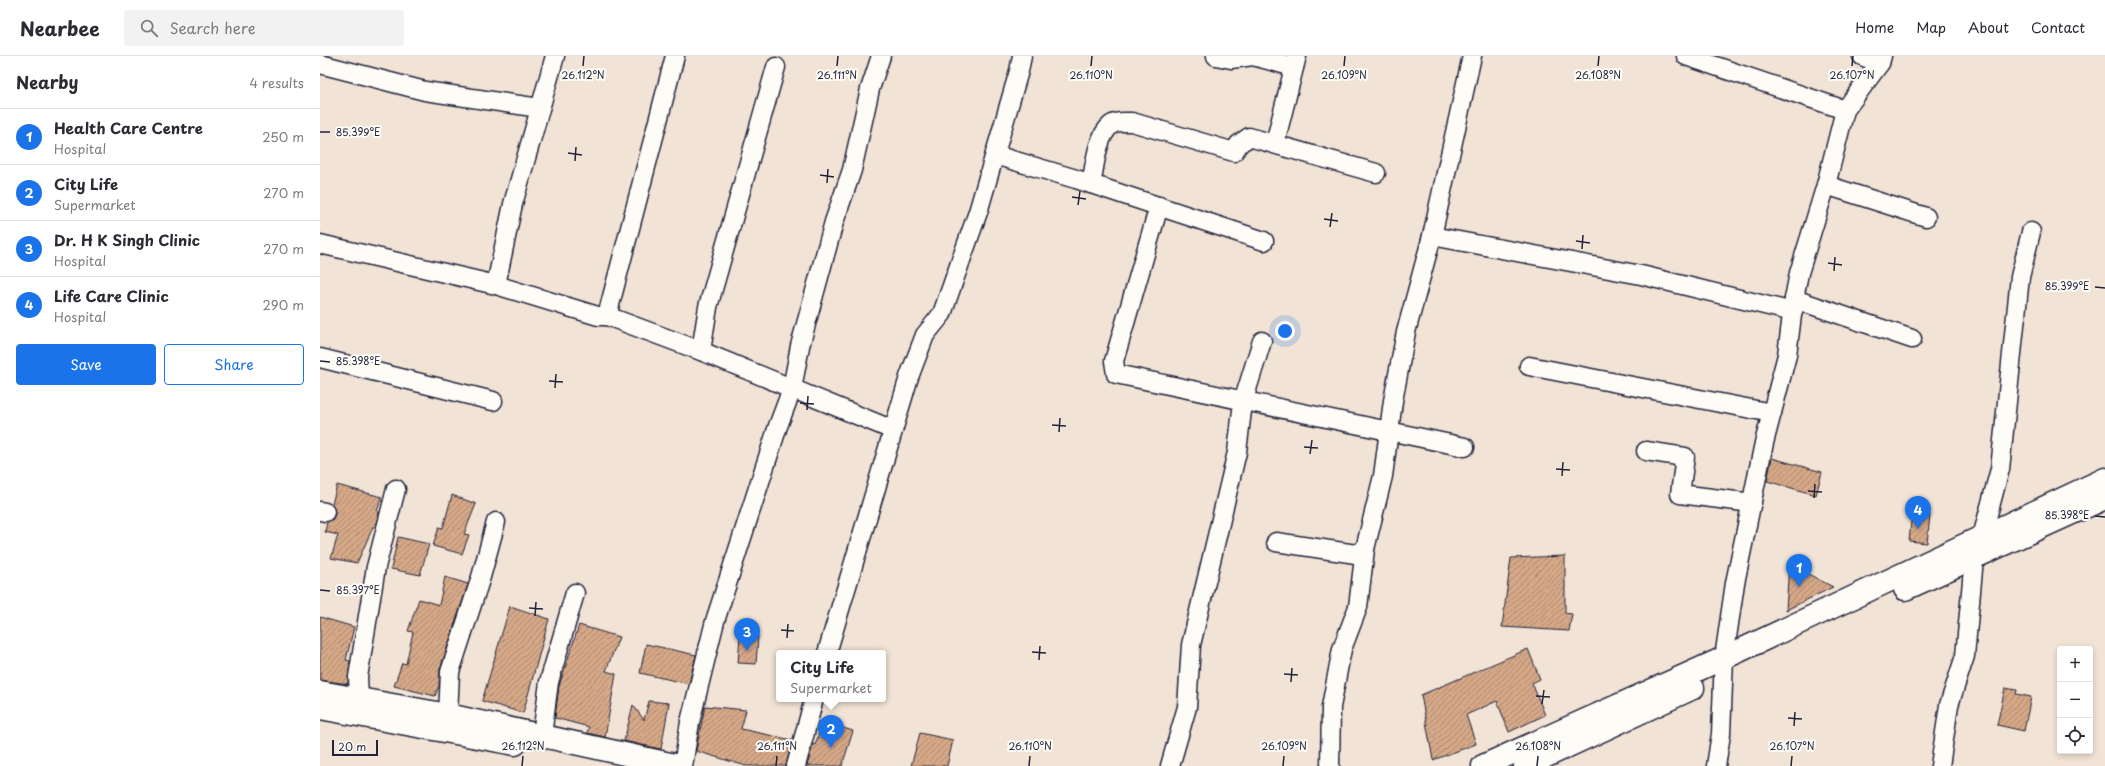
<!DOCTYPE html>
<html lang="en">
<head>
<meta charset="utf-8">
<style>
	body { margin:0; font-family:"Playpen Sans",sans-serif; background:#f2f2f3; color:#2b2b33 }
	.controls { position:absolute; right:12px; bottom:12px; display:grid; overflow:hidden; border-radius:4px; box-shadow:0 2px 6px #0003 }
	.controls button { width:36px; height:36px; display:grid; place-items:center; padding:0; border:0; border-bottom:1px solid #e1e1e2; background:#fff; color:#2b2b33; font:20px sans-serif }
	.scale { position:absolute; left:12px; bottom:10px; width:46px; box-sizing:border-box; padding-left:4px; border:2px solid #22223b; border-top:0; font-size:11px; line-height:14px; white-space:nowrap; color:#22223b; -webkit-text-stroke:3px #fdfcf7; paint-order:stroke }
	.you { position:absolute; left:965px; top:275px; width:14px; height:14px; margin:-10px; border:3px solid #fff; border-radius:50%; background:#1a73e8; box-shadow:0 0 0 6px #1a73e833 }
	.badge { display:grid; place-items:center; width:26px; height:26px; border-radius:50%; background:#1a73e8; color:#fff; font-size:13px; font-weight:700 }
	.pin { position:absolute; translate:-50% -33px; filter:drop-shadow(0 1px 2px #0008) }
	.pin::after { content:''; position:absolute; top:21px; width:14px; height:12px; background:inherit; clip-path:polygon(0 0,100% 0,50% 100%) }
	.popup { position:absolute; left:456px; top:594px; width:110px; height:52px; box-sizing:border-box; display:grid; place-content:center; border-radius:4px; background:#fff; filter:drop-shadow(0 1px 3px #0005); font-size:13px; white-space:nowrap; color:#7c7c81 }
	.popup b { font-size:15px; color:#2b2b33 }
	.popup::after { content:''; position:absolute; left:50%; top:100%; margin-left:-8px; border:8px solid transparent; border-top-color:#fff }
	.list { margin:0; padding:0; list-style:none }
	h2 { display:flex; justify-content:space-between; align-items:center; height:52px; margin:0; padding:0 16px; font-size:17px }
	h2 small { font-size:13px; font-weight:400; color:#7c7c81 }
	.list li { display:grid; grid-template-columns:26px 1fr auto; gap:12px; align-items:center; box-sizing:border-box; height:56px; padding:0 16px; border-top:1px solid #e1e1e2 }
	.list b { display:block; font-size:15px; white-space:nowrap }
	.list p { margin:0; font-size:13px; white-space:nowrap; color:#7c7c81 }
	.list em { font-size:13px; font-style:normal; color:#7c7c81 }
	.actions { display:flex; gap:8px; padding:12px 16px }
	.actions a { flex:1; padding:9px 0; border:1px solid #1a73e8; border-radius:4px; text-align:center; font-size:14px; color:#1a73e8 }
	.actions .main { background:#1a73e8; color:#fff }
	.icon { flex:none; width:22px; height:22px; fill:none; stroke:currentColor; stroke-width:2; stroke-linecap:round; stroke-linejoin:round }
	.map { position:relative; flex:none; width:1785px; height:710px; overflow:hidden }
	header { display:flex; align-items:center; gap:24px; box-sizing:border-box; height:56px; padding:0 20px; background:#fff; border-bottom:1px solid #e1e1e2 }
	header strong { font-size:19px }
	nav { display:flex; gap:22px; margin-inline-start:auto; font-size:14px }
	.search { width:280px; height:36px; background:#f2f2f3; display:flex; align-items:center; gap:10px; box-sizing:border-box; padding:0 14px; border-radius:4px; color:#7c7c81; font-size:15px }
	main { display:flex }
	aside { flex:1; background:#fff }
	.map>svg:first-child { display:block }
	.building { fill:url(#building-hatch); stroke:#22223b }
	.lines { fill:none; stroke-linecap:round; stroke-linejoin:round }
	.minor-casing { stroke:#22223b; stroke-width:21 }
	.primary-casing { stroke:#22223b; stroke-width:25 }
	.minor { stroke:#fdfcf7; stroke-width:18 }
	.primary { stroke:#fdfcf7; stroke-width:22 }
	.ticks { fill:none; stroke:#22223b; stroke-width:1.5 }
	.ticks-label { font-size:10px; text-anchor:middle; fill:#22223b; stroke:#fdfcf7; stroke-width:4; stroke-linejoin:round; paint-order:stroke }
</style>
</head>
<body>
<header>
<strong>Nearbee</strong>
<div class="search"><svg class="icon" aria-label="search" viewBox="0 0 24 24"><circle cx="10" cy="10" r="6"/><path d="M15 15l6 6"/></svg>Search here</div>
<nav><a>Home</a><a>Map</a><a>About</a><a>Contact</a></nav>
</header>
<main>
<aside>
<h2>Nearby<small>4 results</small></h2>
<ul class="list">
<li><span class="badge">1</span><div><b>Health Care Centre</b><p>Hospital</p></div><em>250 m</em></li>
<li><span class="badge">2</span><div><b>City Life</b><p>Supermarket</p></div><em>270 m</em></li>
<li><span class="badge">3</span><div><b>Dr. H K Singh Clinic</b><p>Hospital</p></div><em>270 m</em></li>
<li><span class="badge">4</span><div><b>Life Care Clinic</b><p>Hospital</p></div><em>290 m</em></li>
</ul>
<div class="actions"><a class="main">Save</a><a>Share</a></div>
</aside>
<div class="map">
<svg width="1785" height="710" viewBox="0 0 1785 710">
	<defs>
		<pattern id="building-hatch" width="6" height="6" patternUnits="userSpaceOnUse"><rect width="6" height="6" fill="#d5a887"/><path d="M-1 1l2-2M0 6l6-6M5 7l2-2" fill="none" stroke="#ac8870"/></pattern>
	</defs>
	<rect width="100%" height="100%" fill="#f1e3d5"/>
	<filter id="ink" filterUnits="userSpaceOnUse"><feTurbulence type="fractalNoise" baseFrequency=".025" numOctaves="2"/><feDisplacementMap in="SourceGraphic" scale="8" xChannelSelector="R" yChannelSelector="G"/><feConvolveMatrix kernelMatrix="1 2 1 2 8 2 1 2 1" color-interpolation-filters="sRGB"/></filter>
	<g filter="url(#ink)">
		<g class="building">
			<path d="M1452 402 1502 416 1496 439 1447 425Z"/>
			<path d="M17 429 62 441 57 455 59 456 55 471H53L37 507 11 502 18 479 5 476 7 466 13 463 15 458 12 448Z"/>
			<path d="M132 439 156 448 144 478 149 479 142 498 113 490 119 471 123 472Z"/>
			<path d="M1592 457 1610 459 1607 487 1589 485Z"/>
			<path d="M78 481 109 488 100 519 71 513Z"/>
			<path d="M1245 500V557L1252 558 1249 575 1182 571 1191 502Z"/>
			<path d="M1469 508 1513 531 1466 554Z"/>
			<path d="M125 521 148 528 120 613 119 630 115 640 74 630 82 607 86 608 93 576 88 575 99 543 119 549Z"/>
			<path d="M190 550 229 563 203 657 162 645Z"/>
			<path d="M0 561 34 571 26 604 30 605 28 628 0 624Z"/>
			<path d="M259 569 299 581 286 615 296 618 285 681 267 677 269 671 235 662 239 630Z"/>
			<path d="M420 579 438 580 436 608 418 607Z"/>
			<path d="M326 588 376 599 369 628 320 617Z"/>
			<path d="M1208 593 1220 623 1212 627 1225 659 1189 676 1177 645 1146 659 1156 688 1113 704 1101 639Z"/>
			<path d="M1685 632 1697 634 1696 638 1711 641 1704 675 1677 669Z"/>
			<path d="M329 645 349 647 341 693 304 685 313 649 324 664Z"/>
			<path d="M385 650 426 654 421 673 472 684 466 710H426L376 695Z"/>
			<path d="M503 666 533 675 522 710H487L493 688 495 689Z"/>
			<path d="M600 677 633 684 627 710H591Z"/>
		</g>
		<g class="lines">
			<g class="minor-casing">
				<g id="minor">
					<path d="M896 0 911 3 933 0"/>
					<path d="M933 0 974 11"/>
					<path d="M1366 0 1525 54"/>
					<path d="M1542 0 1560 7"/>
					<path d="M1562 0 1560 7 1525 54 1506 129 1479 217 1474 243 1592 283"/>
					<path d="M0 8 105 35 220 52"/>
					<path d="M955 87 977 0"/>
					<path d="M675 99 756 123 944 185"/>
					<path d="M771 128C775 111 776 82 791 69 796 65 805 66 812 66L914 96 919 88 929 81 1056 117"/>
					<path d="M1506 129 1606 161"/>
					<path d="M839 150 794 305 796 318 1145 391"/>
					<path d="M1112 180 1321 219 1473 256"/>
					<path d="M0 188 176 229 278 260H287L381 295 573 374"/>
					<path d="M176 229 193 148 235 0"/>
					<path d="M287 260 355 0"/>
					<path d="M381 295 388 251 456 11"/>
					<path d="M0 302 173 345"/>
					<path d="M1209 310 1452 357"/>
					<path d="M1326 395 1365 401 1360 438 1432 447"/>
					<path d="M0 455 5 456"/>
					<path d="M1662 481 1680 413 1700 221 1711 176"/>
					<path d="M956 486 1036 498 1045 493 1063 420 1073 345 1086 276 1112 180 1152 0"/>
					<path d="M507 597 589 321 605 279 622 258 658 156 699 15 702 0"/>
					<path d="M39 643 38 621 56 511 76 433"/>
					<path d="M128 659 130 616 161 521 176 466"/>
					<path d="M222 679 229 626 255 537"/>
					<path d="M363 710 370 666 395 565 458 370 472 333 480 290 514 166 532 114 550 33 561 0"/>
					<path d="M476 710 494 643"/>
					<path d="M850 710 867 651 871 589 917 396 923 346 942 285"/>
					<path d="M1010 710 1011 651 1022 593 1038 551 1045 493"/>
					<path d="M1396 710 1401 678 1404 602 1415 527 1444 387 1467 299 1474 243"/>
					<path d="M1620 710 1629 649 1645 600 1654 503"/>
				</g>
			</g>
			<g class="primary-casing">
				<g id="primary">
					<path d="M1585 533 1785 442"/>
					<path d="M0 636 128 659 359 710"/>
					<path d="M0 652 195 688"/>
					<path d="M1163 710 1404 602 1785 423"/>
					<path d="M1205 710 1373 632"/>
				</g>
			</g>
			<use href="#minor" class="minor"/>
			<use href="#primary" class="primary"/>
		</g>
	</g>
	<path class="ticks" d="M263 10 264 0M517 10 518 0M771 10 772 0M1024 10 1025 0M1278 10 1279 0M1532 10 1533 0M0 76H10M248 97 262 99M255 105 256 91M500 119 514 121M507 127 508 113M752 141 766 143M758 149 760 135M1004 163 1018 165M1010 171 1012 157M1256 185 1270 187M1262 193 1263 179M1508 207 1522 209M1514 215 1515 201M1775 231 1785 232M0 305 10 306M229 325 243 326M235 332 236 318M480 347 494 348M487 354 488 340M732 369 746 370M739 376 740 362M984 391 998 392M990 398 992 384M1236 413 1250 414M1242 420 1243 406M1488 435 1502 436M1494 442 1495 428M1775 460 1785 461M0 534 10 535M209 552 223 553M215 560 216 546M461 574 474 575M467 582 468 568M712 596 726 597M719 604 720 590M964 618 978 619M971 626 972 612M1216 640 1230 641M1222 648 1224 634M1468 662 1482 663M1474 670 1475 656M202 710 203 700M456 710 457 700M709 710 710 700M963 710 964 700M1217 710 1218 700M1471 710 1472 700"/>
	<g class="ticks-label">
		<text x="263" y="23">26.112°N</text>
		<text x="517" y="23">26.111°N</text>
		<text x="771" y="23">26.110°N</text>
		<text x="1024" y="23">26.109°N</text>
		<text x="1278" y="23">26.108°N</text>
		<text x="1532" y="23">26.107°N</text>
		<text x="38" y="80">85.399°E</text>
		<text x="1747" y="234">85.399°E</text>
		<text x="38" y="309">85.398°E</text>
		<text x="1747" y="463">85.398°E</text>
		<text x="38" y="538">85.397°E</text>
		<text x="203" y="694">26.112°N</text>
		<text x="457" y="694">26.111°N</text>
		<text x="710" y="694">26.110°N</text>
		<text x="964" y="694">26.109°N</text>
		<text x="1218" y="694">26.108°N</text>
		<text x="1472" y="694">26.107°N</text>
	</g>
</svg>
<div class="controls">
<button>+</button>
<button>−</button>
<button><svg class="icon" aria-label="locate" viewBox="0 0 24 24"><circle cx="12" cy="12" r="6"/><path d="M12 2v4M12 18v4M2 12h4M18 12h4"/></svg></button>
</div>
<div class="scale">20 m</div>
<div class="you"></div>
<div class="pin badge" style="left:1479px;top:531px">1</div>
<div class="pin badge" style="left:511px;top:692px">2</div>
<div class="popup"><b>City Life</b>Supermarket</div>
<div class="pin badge" style="left:427px;top:595px">3</div>
<div class="pin badge" style="left:1598px;top:473px">4</div>
</div>
</main>
</body>
</html>
